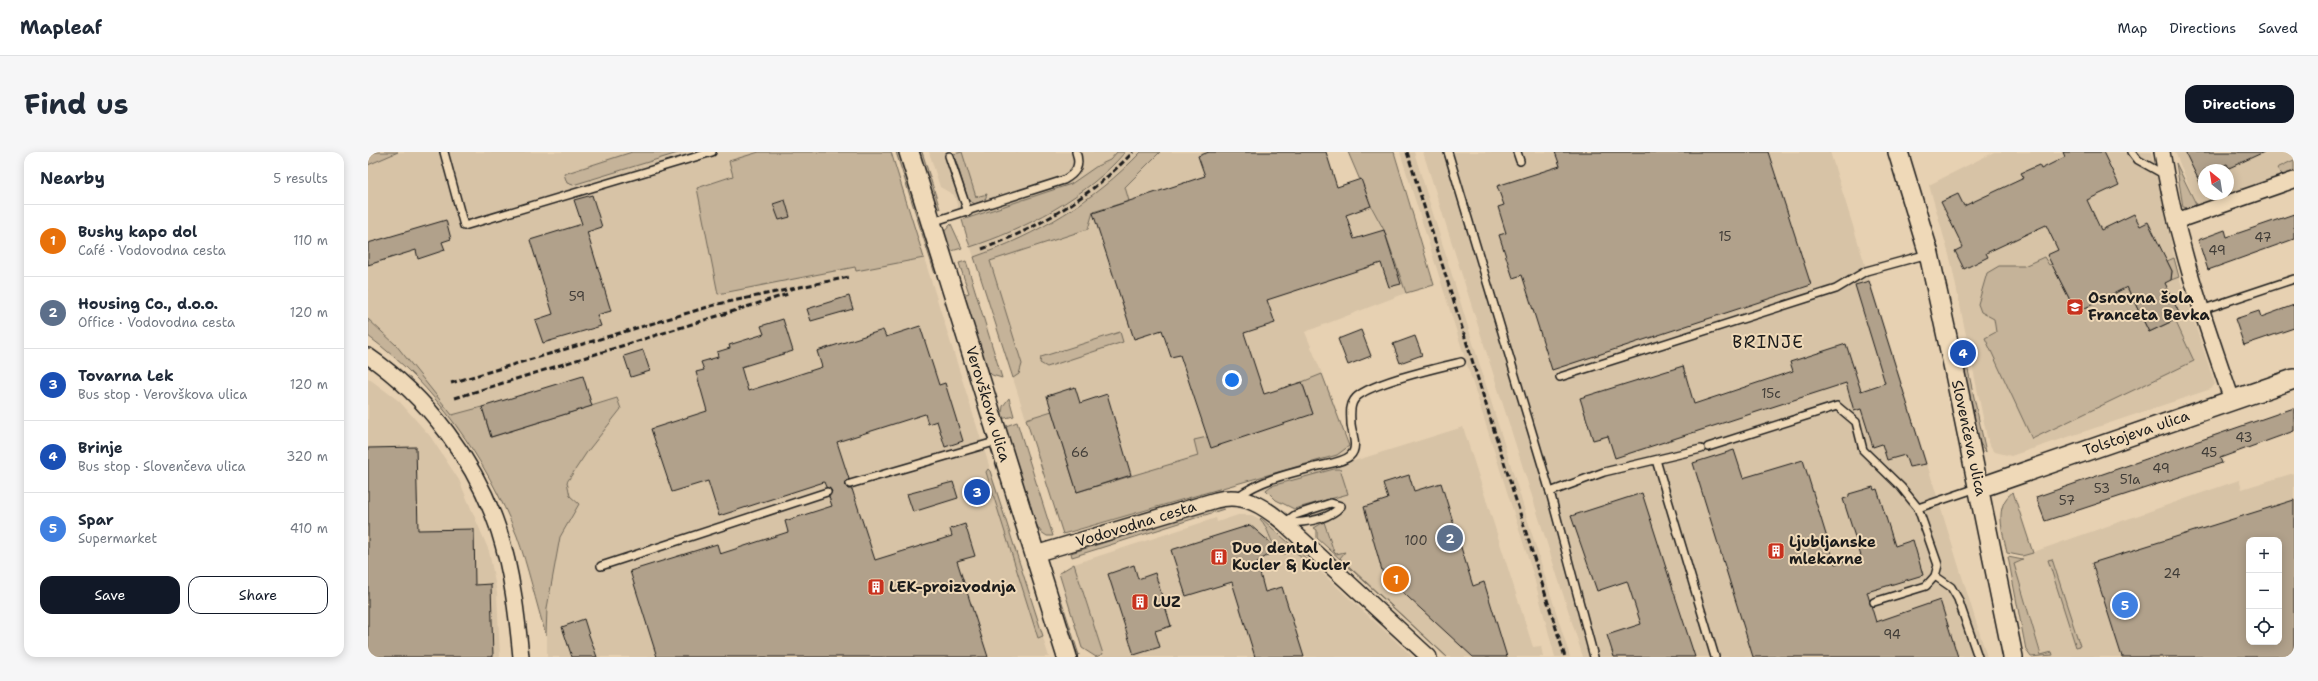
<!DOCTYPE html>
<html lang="en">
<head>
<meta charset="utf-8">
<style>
	body { margin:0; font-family:"Shantell Sans",sans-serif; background:#f6f6f7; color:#1f2937 }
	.controls { position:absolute; right:12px; bottom:12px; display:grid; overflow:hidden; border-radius:8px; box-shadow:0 2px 10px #0003 }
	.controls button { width:36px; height:36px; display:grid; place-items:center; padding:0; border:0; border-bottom:1px solid #e0e1e3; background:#fff; color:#1f2937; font:20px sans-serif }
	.compass { position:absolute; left:1830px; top:12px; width:36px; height:36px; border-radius:50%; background:#fff; box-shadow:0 2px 10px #0003; rotate:330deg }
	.you { position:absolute; left:864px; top:228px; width:14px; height:14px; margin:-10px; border:3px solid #fff; border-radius:50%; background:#1a73e8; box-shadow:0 0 0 6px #1a73e833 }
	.badge { display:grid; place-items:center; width:26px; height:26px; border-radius:50%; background:#111827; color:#fff; font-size:13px; font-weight:700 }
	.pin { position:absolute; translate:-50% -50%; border:2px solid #fff; box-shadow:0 1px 4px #0006 }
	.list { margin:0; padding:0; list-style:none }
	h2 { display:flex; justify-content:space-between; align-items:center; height:52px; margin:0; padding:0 16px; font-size:17px }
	h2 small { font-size:13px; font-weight:400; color:#747a83 }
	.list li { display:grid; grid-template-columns:26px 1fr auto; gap:12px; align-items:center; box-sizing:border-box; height:72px; padding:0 16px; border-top:1px solid #e0e1e3 }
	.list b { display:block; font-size:15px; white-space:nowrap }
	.list p { margin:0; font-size:13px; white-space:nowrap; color:#747a83 }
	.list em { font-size:13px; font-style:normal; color:#747a83 }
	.actions { display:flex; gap:8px; padding:12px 16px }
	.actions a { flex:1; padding:9px 0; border:1px solid #111827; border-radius:12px; text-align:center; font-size:14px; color:#111827 }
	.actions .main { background:#111827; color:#fff }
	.icon { flex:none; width:22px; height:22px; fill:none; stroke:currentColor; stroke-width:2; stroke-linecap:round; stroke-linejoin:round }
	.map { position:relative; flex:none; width:1926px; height:505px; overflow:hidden; border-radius:12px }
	header { display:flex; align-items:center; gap:24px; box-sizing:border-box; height:56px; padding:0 20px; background:#fff; border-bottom:1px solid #e0e1e3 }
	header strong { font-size:19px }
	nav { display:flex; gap:22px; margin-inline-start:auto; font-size:14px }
	.intro { display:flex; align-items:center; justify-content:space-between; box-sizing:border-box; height:96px; padding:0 24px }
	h1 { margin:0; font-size:28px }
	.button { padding:10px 18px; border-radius:12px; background:#111827; color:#fff; font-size:14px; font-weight:700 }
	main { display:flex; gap:24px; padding:0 24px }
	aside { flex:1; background:#fff; border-radius:12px; box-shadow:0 2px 10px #0003 }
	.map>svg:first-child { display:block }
	.built { fill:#d7c3a6; fill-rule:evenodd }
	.green { fill:#c5b399; stroke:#70685a }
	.building { fill:#b1a18b; stroke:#1c1c1c; fill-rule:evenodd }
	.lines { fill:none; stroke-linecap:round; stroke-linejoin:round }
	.service-casing { stroke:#1c1c1c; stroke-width:10 }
	.minor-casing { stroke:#1c1c1c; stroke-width:18 }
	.tertiary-casing { stroke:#1c1c1c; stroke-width:22 }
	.service { stroke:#efd9b8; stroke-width:7 }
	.minor { stroke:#efd9b8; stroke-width:15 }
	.tertiary { stroke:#efd9b8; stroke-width:19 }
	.rail { stroke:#1c1c1c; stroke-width:3; stroke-dasharray:6 3; stroke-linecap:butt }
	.labels { text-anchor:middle; stroke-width:4; stroke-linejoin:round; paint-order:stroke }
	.number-label { font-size:13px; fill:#413d38 }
	.poi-label { font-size:15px; font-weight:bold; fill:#1c1c1c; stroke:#efd9b8; text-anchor:start }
	.street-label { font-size:15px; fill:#1c1c1c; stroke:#efd9b8 }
	.quarter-label { font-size:17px; letter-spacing:1px; fill:#1c1c1c; stroke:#efd9b8 }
</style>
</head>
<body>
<header>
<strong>Mapleaf</strong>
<nav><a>Map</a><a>Directions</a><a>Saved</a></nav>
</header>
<div class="intro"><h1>Find us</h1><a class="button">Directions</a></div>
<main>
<aside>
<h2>Nearby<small>5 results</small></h2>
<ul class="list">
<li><span class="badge" style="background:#e8710a">1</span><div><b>Bushy kapo dol</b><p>Café · Vodovodna cesta</p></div><em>110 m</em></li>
<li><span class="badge" style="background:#5c6f8a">2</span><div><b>Housing Co., d.o.o.</b><p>Office · Vodovodna cesta</p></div><em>120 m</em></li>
<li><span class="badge" style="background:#1a4fb4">3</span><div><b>Tovarna Lek</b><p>Bus stop · Verovškova ulica</p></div><em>120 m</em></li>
<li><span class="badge" style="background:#1a4fb4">4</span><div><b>Brinje</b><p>Bus stop · Slovenčeva ulica</p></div><em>320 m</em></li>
<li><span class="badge" style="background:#3f7fe0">5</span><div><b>Spar</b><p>Supermarket</p></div><em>410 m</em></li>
</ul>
<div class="actions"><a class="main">Save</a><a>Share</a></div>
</aside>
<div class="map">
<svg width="1926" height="505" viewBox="0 0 1926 505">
	<rect width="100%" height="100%" fill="#e7d1b2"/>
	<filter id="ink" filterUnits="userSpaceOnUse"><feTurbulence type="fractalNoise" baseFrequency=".025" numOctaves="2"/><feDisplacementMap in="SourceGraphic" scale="8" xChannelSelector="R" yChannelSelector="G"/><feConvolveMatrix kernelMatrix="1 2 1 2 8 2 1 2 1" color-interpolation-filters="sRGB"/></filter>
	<g filter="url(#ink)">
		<g class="built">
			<path d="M0 0H523L681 505H179V456L192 385 211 352 202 344 199 330 134 353 120 322 98 289 56 234 34 212 0 184Z"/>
			<path d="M561 0H958L969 35 993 27 1003 54 1016 78 1038 141 937 180 964 246 986 309 1095 275 1165 495 1173 494 1175 505H1077L949 386 948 378 923 354 908 348 884 328 695 382 586 43 572 35Z"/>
			<path d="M1032 0H1046L1202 505H1187L1165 422Z"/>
			<path d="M1055 0H1462L1619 505H1215Z"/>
			<path d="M1626 0H1783L1811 125 1847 232 1843 237 1643 304 1627 300 1623 295 1619 285 1583 110 1561 33Z"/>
			<path d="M1807 0H1926V8L1909 16 1914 28 1830 56ZM1836 18H1860V42H1836Z"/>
			<path d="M0 226 31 249 62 284 91 328 121 399 129 441 132 505H0Z"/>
			<path d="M1926 321V505H1678L1684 503 1683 500 1674 503 1645 411 1655 408 1654 404 1871 328 1874 337ZM1881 388H1911V490H1881Z"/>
			<path d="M870 363H884L892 367 899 375 905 393 916 402 927 399 937 409 939 407 1045 505H735L706 412 848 366 849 370Z"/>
		</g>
		<g class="green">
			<path d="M0 0H30L0 13Z"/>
			<path d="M264 0H313L205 33 199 31 196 22Z"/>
			<path d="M391 0H523L556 106 488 119 487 115 350 142 329 36 365 24 361 9Z"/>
			<path d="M528 0H532L569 120 567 122Z"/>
			<path d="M549 0H554L572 57 568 55Z"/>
			<path d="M594 0 608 45 619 42 617 48 607 52 600 48 586 2Z"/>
			<path d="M749 0H757C720 44 656 78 602 95L594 68 703 32 729 14 742 8Z"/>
			<path d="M773 0H792L757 35 761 49 725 60 720 77 622 109 654 212 651 222 645 226 606 105C669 83 726 49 773 0Z"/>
			<path d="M980 0H1026L1066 133 1038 141 1016 78 1003 54Z"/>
			<path d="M1926 8V22L1915 25 1909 16Z"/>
			<path d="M1808 11 1828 52 1825 57 1815 55Z"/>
			<path d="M583 72 594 96 580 100 576 80Z"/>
			<path d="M1676 105 1681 113 1684 112 1703 150 1710 146 1715 157 1759 135 1781 180 1807 168 1826 209 1664 287 1617 186 1628 180 1626 167 1613 160 1610 152 1619 121 1631 114H1656Z"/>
			<path d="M1806 106 1811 125 1803 128 1804 119 1799 109Z"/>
			<path d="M598 109 634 226 624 223 618 217 594 143 601 141 591 111Z"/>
			<path d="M0 167 28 193 84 263 114 255 123 285 249 246 253 257 219 300 199 330 202 344 211 352 192 385 179 456 178 483C168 451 160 414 149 384 118 307 67 233 0 184Z"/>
			<path d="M752 180 755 190 679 215 672 211 673 205Z"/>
			<path d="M1600 218 1618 300 1611 290 1595 219Z"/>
			<path d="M954 222 981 294 969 303 695 382 658 267 684 259 709 340 830 304 826 288 944 261 934 230Z"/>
			<path d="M641 246 646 264 633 267 635 254Z"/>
			<path d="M649 270 685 384H679L673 380 664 366 635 275Z"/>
			<path d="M620 317 622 319 675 484 670 486 618 320Z"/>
			<path d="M966 317H972L980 342 926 357 908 348 898 338 903 334Z"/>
			<path d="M1645 340 1665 401 1654 404 1639 401C1635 380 1625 354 1645 340Z"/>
			<path d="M855 355 856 357 704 405 703 401 842 357Z"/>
			<path d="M893 366 939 407 937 410 927 399 916 402 908 401 907 399 910 398C901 389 901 376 892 367Z"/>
			<path d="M956 370 966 400 968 402 977 400 972 406 1079 505 949 386V378L946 376Z"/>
			<path d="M1640 405 1655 408 1646 412 1673 503 1684 500 1685 503 1663 505 1658 498Z"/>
			<path d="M1684 407 1712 494 1708 495 1683 417 1680 408Z"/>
			<path d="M706 412 735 502 728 505 714 496 691 421Z"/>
			<path d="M690 444H692L711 503 703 490Z"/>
		</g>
		<g class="building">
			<path d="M841 0H958L969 35 993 27 1003 54 978 63 986 87 1016 78 1033 132 1021 135 1013 111 899 148 907 171 876 181 896 242 934 230 945 262 843 296 812 203 803 205 794 178 766 187 725 61 837 24 830 4Z"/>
			<path d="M1187 0H1400L1443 133 1184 218 1154 123 1145 126 1131 83 1138 81 1130 55 1136 53 1129 34 1192 14Z"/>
			<path d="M1695 0H1735L1751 33 1719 48 1733 78 1766 62 1772 74 1780 70 1804 119 1803 128 1797 131 1813 165 1781 180 1759 135 1715 157 1710 146 1703 150 1679 103 1690 98 1678 73 1618 101 1620 105 1596 117 1587 99 1595 95 1573 50 1590 42 1596 54 1656 26 1653 21 1671 13 1673 17 1697 5Z"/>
			<path d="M1817 0H1896L1861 16 1859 12 1844 18H1836V39Z"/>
			<path d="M224 43 234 75 219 80 243 159 229 163 233 174 175 191 167 168 185 162 162 88 214 72 206 48Z"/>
			<path d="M417 48 422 65 411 68 405 52Z"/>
			<path d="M1926 62V87L1840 118 1830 88 1857 78 1859 85Z"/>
			<path d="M78 68 83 87 74 90 77 98 50 107 48 98 0 113V91Z"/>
			<path d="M1501 129 1558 312 1541 315 1537 303 1519 308 1514 292 1505 295 1493 257 1486 259 1478 231 1247 306 1240 284 1225 288 1212 246 1315 214 1326 252 1425 219 1422 210 1478 192 1493 239 1517 231 1487 133Z"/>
			<path d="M481 144 485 157 443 169 439 157Z"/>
			<path d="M1926 153V176L1876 193 1867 167 1891 159 1893 165Z"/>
			<path d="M415 167 425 199 373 215 380 239 454 215 449 199 515 178 518 185 552 174 571 233 577 231 595 289 577 295 569 269 560 272 557 262 469 290 481 327 477 333 480 337H484L507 408 584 384 582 377 597 372 607 404 589 409 620 505H289L262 419 349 392 352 402 420 380 417 369 464 354 461 345 464 339 458 335 456 330 351 364 340 329 304 340 283 277 339 259 328 220 336 218 333 210 350 205 349 200 362 196 361 193 396 182 393 174Z"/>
			<path d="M993 178 1003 204 980 213 970 187Z"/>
			<path d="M1047 184 1054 203 1032 211 1025 192Z"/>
			<path d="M275 198 282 219 263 225 256 204Z"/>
			<path d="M215 224 224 254 123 285 114 255Z"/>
			<path d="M707 235 712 251 739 242 763 323 709 340 679 244Z"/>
			<path d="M1926 256V279L1852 306 1854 311 1677 369 1668 345Z"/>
			<path d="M48 295 50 378 106 377 107 433 123 432 125 505H0V296Z"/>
			<path d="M1366 298 1375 326 1435 308 1467 412 1493 404 1475 347 1481 345V342L1505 335 1506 338 1509 337 1527 394 1545 388 1555 423 1499 440 1508 470 1572 448 1590 505H1385L1325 311Z"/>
			<path d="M1041 323 1046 339 1073 331 1105 434 1116 430 1139 505H1105L1015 422 996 355 1020 347 1015 331Z"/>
			<path d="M585 330 590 346 545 360 539 342Z"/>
			<path d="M1274 341 1298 416 1327 505H1246L1239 483 1273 472 1259 429 1229 439 1203 364Z"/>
			<path d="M1926 348V505H1754L1724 411ZM1881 388H1911V490H1881Z"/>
			<path d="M882 373 910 397 889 410 897 440 914 435 936 505H887L864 430 818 444 803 398Z"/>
			<path d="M766 413 770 427 787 421 803 474 787 479 792 495 766 503 740 422Z"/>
			<path d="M216 467 221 483 229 505H204L194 475Z"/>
		</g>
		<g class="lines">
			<g class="service-casing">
				<g id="service">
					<path d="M76 0 96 74 344 0"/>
					<path d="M1080 0 1182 340 1226 505"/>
					<path d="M1149 0 1152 9"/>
					<path d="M1764 0 1770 8 1797 23"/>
					<path d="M581 4 600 60"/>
					<path d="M564 70 696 28C708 21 713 14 708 0"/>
					<path d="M1833 158 1926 127"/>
					<path d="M1192 225 1468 137 1498 119 1560 102"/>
					<path d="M1340 295 1469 254 1488 270 1495 298 1533 335 1550 356 1570 413 1567 424 1558 434 1506 450"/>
					<path d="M1288 308 1347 505"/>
					<path d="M482 332 630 289"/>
					<path d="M1182 340 1236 320 1333 297"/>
					<path d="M869 345C893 328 919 322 947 315 957 312 974 311 982 304 991 296 984 282 983 272 983 264 981 255 986 248 996 232 1072 215 1093 210"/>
					<path d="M963 351 973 354C960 369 935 371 916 371L927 363Z"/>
					<path d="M1550 356 1609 336"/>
					<path d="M233 414 459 340"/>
					<path d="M1567 424 1583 435 1590 447 1610 505"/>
				</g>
			</g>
			<g class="minor-casing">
				<g id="minor">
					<path d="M1794 0C1807 85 1836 167 1864 248"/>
					<path d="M1808 69 1926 28"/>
					<path d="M0 204C60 245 108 310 131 379 144 420 149 463 153 505"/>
					<path d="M667 402 848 348C876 341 895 354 916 371L1061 505"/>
				</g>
			</g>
			<g class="tertiary-casing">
				<g id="tertiary">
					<path d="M541 0 699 505"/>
					<path d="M1530 0 1561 102 1586 217 1645 505"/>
					<path d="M1611 336 1926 227"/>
				</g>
			</g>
			<use href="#service" class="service"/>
			<use href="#minor" class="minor"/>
			<use href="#tertiary" class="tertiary"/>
			<g class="rail">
				<path d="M1039 0 1197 505"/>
				<path d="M614 97C671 76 722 45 765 0"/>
				<path d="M83 231 350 152 481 125"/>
				<path d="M87 246 420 142"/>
			</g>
		</g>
	</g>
	<defs>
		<g id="school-square" transform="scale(0.9)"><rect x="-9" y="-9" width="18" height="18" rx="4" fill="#c8321e" stroke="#efd9b8"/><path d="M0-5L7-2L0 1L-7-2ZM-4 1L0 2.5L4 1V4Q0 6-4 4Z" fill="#fff"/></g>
		<g id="building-square" transform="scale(0.9)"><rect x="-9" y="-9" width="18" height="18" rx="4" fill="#c8321e" stroke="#efd9b8"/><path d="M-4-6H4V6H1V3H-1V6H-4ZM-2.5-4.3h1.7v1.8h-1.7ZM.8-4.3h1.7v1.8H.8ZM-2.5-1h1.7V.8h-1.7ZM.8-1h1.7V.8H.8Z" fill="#fff"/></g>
	</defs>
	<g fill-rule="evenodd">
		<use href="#school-square" x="1707" y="155"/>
		<use href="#building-square" x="1408" y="399"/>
		<use href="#building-square" x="851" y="405"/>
		<use href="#building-square" x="508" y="435"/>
		<use href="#building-square" x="772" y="450"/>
	</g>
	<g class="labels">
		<g class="number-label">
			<text x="1357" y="89">15</text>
			<text x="1895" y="90">47</text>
			<text x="1849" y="103">49</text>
			<text x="209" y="149">59</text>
			<text x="1403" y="246">15c</text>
			<text x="1876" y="290">43</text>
			<text x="712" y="305">66</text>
			<text x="1841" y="305">45</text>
			<text x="1793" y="321">49</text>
			<text x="1762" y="332">51a</text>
			<text x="1734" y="341">53</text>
			<text x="1699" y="353">57</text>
			<text x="1048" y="393">100</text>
			<text x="1804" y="426">24</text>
			<text x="1524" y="487">94</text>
		</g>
		<g class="poi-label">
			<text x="1720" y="151">Osnovna šola<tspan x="1720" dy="17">Franceta Bevka</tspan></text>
			<text x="1421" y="395">Ljubljanske<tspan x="1421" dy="17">mlekarne</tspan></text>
			<text x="864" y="401">Duo dental<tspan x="864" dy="17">Kucler &amp; Kucler</tspan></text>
			<text x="521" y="440">LEK-proizvodnja</text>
			<text x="785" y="455">LUZ</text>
		</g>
		<g class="street-label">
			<text transform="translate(620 252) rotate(73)" y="5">Verovškova ulica</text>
			<text transform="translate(1768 281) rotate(-19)" y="5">Tolstojeva ulica</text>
			<text transform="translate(1601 286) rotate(78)" y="5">Slovenčeva ulica</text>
			<text transform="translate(768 372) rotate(-17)" y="5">Vodovodna cesta</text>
		</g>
		<g class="quarter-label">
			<text x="1400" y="196">BRINJE</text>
		</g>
	</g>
</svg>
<div class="controls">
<button>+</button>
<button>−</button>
<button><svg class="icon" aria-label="locate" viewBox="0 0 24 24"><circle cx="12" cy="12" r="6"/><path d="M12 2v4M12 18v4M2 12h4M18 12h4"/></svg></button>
</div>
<svg class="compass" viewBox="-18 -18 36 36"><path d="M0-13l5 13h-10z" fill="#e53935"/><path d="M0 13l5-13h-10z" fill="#747a83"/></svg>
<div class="you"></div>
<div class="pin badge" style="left:1028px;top:427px;background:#e8710a">1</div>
<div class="pin badge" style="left:1082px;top:386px;background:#5c6f8a">2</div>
<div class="pin badge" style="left:609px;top:340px;background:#1a4fb4">3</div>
<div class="pin badge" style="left:1595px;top:201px;background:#1a4fb4">4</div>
<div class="pin badge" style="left:1757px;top:453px;background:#3f7fe0">5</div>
</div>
</main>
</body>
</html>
